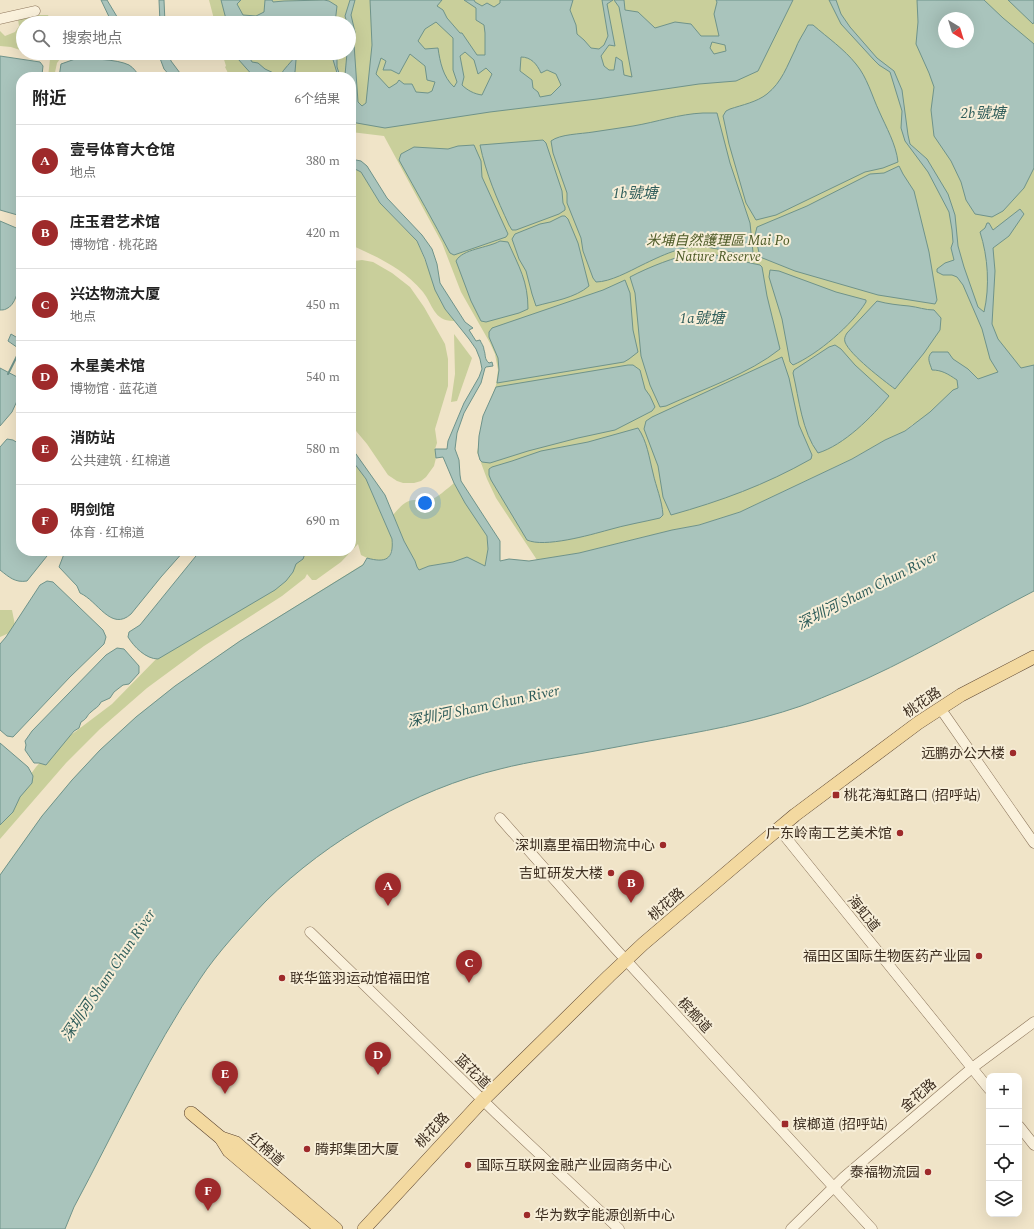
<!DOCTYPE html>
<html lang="zh">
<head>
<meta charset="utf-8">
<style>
	body { margin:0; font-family:Spectral,"Noto Sans SC",serif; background:#f2f2f2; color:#222 }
	.controls { position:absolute; right:12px; bottom:12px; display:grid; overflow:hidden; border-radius:8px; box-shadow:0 4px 16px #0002 }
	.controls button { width:36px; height:36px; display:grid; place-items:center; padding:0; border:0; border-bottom:1px solid #e0e0e0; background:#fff; color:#222; font:20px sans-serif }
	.compass { position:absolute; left:938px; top:12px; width:36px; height:36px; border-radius:50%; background:#fff; box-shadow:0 4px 16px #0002; rotate:142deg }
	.you { position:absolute; left:425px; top:503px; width:14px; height:14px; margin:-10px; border:3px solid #fff; border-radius:50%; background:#1a73e8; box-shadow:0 0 0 6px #1a73e833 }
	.badge { display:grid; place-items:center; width:26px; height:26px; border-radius:50%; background:#9e2a2b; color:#fff; font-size:13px; font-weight:700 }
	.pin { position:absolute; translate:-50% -33px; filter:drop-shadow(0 1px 2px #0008) }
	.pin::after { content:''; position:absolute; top:21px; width:14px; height:12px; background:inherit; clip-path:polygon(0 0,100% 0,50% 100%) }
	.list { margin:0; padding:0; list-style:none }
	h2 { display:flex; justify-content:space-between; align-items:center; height:52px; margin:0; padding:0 16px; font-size:17px }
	h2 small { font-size:13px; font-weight:400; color:#767676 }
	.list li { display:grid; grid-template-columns:26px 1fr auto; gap:12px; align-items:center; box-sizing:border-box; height:72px; padding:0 16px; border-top:1px solid #e0e0e0 }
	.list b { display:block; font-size:15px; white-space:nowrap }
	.list p { margin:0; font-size:13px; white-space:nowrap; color:#767676 }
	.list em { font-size:13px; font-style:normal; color:#767676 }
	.icon { flex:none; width:22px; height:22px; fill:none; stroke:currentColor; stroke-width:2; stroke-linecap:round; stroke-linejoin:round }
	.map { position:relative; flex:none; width:1034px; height:1229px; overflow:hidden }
	.search { position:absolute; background:#fff; box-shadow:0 4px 16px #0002; left:16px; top:16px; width:340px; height:44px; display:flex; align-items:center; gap:10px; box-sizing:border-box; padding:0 14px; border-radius:22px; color:#767676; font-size:15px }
	.panel { position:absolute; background:#fff; box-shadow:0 4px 16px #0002; left:16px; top:72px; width:340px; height:484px; border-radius:16px }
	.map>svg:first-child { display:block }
	.green { fill:#c9cf9b; fill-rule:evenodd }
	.water { fill:#a9c4bc; stroke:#6f938a; fill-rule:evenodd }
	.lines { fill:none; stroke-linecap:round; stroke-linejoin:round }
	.stream { stroke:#6f938a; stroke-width:2 }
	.minor-casing { stroke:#8d765c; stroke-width:11 }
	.major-casing { stroke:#5b4430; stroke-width:14 }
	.minor { stroke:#faf1dc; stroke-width:10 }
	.major { stroke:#f3d9a0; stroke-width:13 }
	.poi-dot { fill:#9e2a2b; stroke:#f7eed8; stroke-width:1.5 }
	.labels { text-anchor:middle; stroke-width:4; stroke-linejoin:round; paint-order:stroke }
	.park-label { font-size:14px; font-style:italic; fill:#4d5a26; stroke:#f7eed8 }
	.street-label { font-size:14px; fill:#3d2e20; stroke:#f7eed8 }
	.poi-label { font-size:14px; fill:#3d2e20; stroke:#f7eed8; text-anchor:end }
	.water-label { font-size:15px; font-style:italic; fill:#2f5d5a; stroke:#f7eed8 }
</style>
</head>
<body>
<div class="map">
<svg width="1034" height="1229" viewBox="0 0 1034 1229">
	<rect width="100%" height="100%" fill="#f0e4c8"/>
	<g class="green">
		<path d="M209 0H1034V470L913 424 905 431 885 440 852 459 740 512 699 525 672 530 579 553 537 560 496 498 487 479 477 452 485 417 496 385 498 370 495 354 490 343 461 292 442 243 384 136 351 132V77H230L225 67 226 66 222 53H349V23H215ZM944 18H968V42H944Z"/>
		<path d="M30 15H48L52 23H23V51L11 47 0 46V31L5 36 15 32 19 26 18 19Z"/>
		<path d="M44 53H76L77 54 60 59 57 63 54 77H48L50 59Z"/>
		<path d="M351 167 361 172 380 203 417 241 445 309 455 321C434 322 433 305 423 292 403 268 379 258 351 245Z"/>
		<path d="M362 260 373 262 392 273 410 287 424 307 445 344 448 359V386L435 429 437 443 435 449 436 458 434 466 426 477 421 481 414 483H403L397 481 388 475 367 444 351 425V261H354Z"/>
		<path d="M454 334 472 358 457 401 451 402 455 374Z"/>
		<path d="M351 459 366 479 392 539 393 545 389 557 0 875 42 816 72 780 100 750 136 717 175 686 240 641 365 563 367 558 361 555 358 544 341 562 316 580H312L307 574 305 578 282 596 204 646 147 688 100 729 66 763 0 839V816L36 767 51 750 112 704 164 651 288 570 307 551H351Z"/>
		<path d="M454 483 465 503 487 536 488 549 485 566 467 558 453 562 429 566 419 570 417 567 415 561 404 541 393 515C399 508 406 499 416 500 420 501 424 502 428 501 436 499 448 488 454 483Z"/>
		<path d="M0 610H12L16 630 0 637Z"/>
	</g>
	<g class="water">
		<path d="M101 0H107L119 20 122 23H112Z"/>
		<path d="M159 0H164L165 23H160Z"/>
		<path d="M221 0H241L237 4 243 15 256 16 264 12 265 0H272L273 2 284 1 324 0 329 1 337 6 335 23H270L266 18 246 21 245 23H227Z"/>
		<path d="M350 0H355L351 15 355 32 354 44 358 102 362 106 366 103 372 45 370 0H442L437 6 443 10 447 18 460 33H462L477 55H485V33L484 25 476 20V8L464 0H474L475 2 482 6 487 3 494 7 500 3V0H573L570 10 576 25 577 34 584 40 591 48 599 49 604 45 608 36 602 0H613L607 4 615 46 609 45 601 56 604 66 609 70H614L616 57 622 61 624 75 632 77 619 7 614 0H624L625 10 638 12 655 28 675 22 691 24 701 36H719L714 14 717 2 716 0H793L758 71 736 81 699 84 597 99 490 112 385 128 351 122V77H337V73L331 53H337V67L340 76 345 75 347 53H349V23H347L345 16ZM436 22 453 38V70L457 82 454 87C443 77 440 62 438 48L425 49 418 41 425 29ZM712 42 725 45 726 51 714 54 710 48ZM465 52 474 60 478 74 486 68 492 74 482 95C474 94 467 90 462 85L464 77 460 56ZM410 54 425 66 427 80 435 82 432 91 428 93 416 92 412 84H404L399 80 397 83 389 88 376 74 381 58 386 61 383 70H391L399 74ZM521 57C531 57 537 64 541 73L547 70 556 74 561 85 551 95 540 97 538 92 533 88 532 80 520 71Z"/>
		<path d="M829 0H836L841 14 850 27 877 58 894 71 902 90 908 135 910 144 927 159 948 194 955 215 958 246 964 267 978 307 984 312C990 286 988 257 980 232L985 228 987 223H989L993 230 1020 209 1024 214 1009 236 993 248 995 271 992 324 998 339 1021 368 1034 365V591C970 624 908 662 841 690 828 695 815 701 801 706 752 723 700 732 649 741 631 744 613 748 595 751 563 757 531 761 500 769 416 789 327 840 266 901 244 924 217 953 200 979 151 1051 115 1131 74 1207L65 1229H0V875L42 816 72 780 100 750 136 717 175 686 240 641 363 565 367 558C385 563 394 560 392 539L366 479 351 459V447L385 495 404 541 415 561 417 567 419 570 429 566 453 562 467 557 485 566 488 549 487 536 465 503 454 483 443 457 436 458 435 449H447L448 441 464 403 479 377 482 369 480 359 476 349 469 339 445 309 435 290 425 259 417 241 380 203 361 172 351 167V159L361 161 367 166 387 198 422 235 432 249 437 264 440 283 465 322 473 328 469 330 476 341 480 340C481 343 484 346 484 350 486 355 484 359 489 363L492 362 493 366 486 367 485 368 481 383 464 413 457 433 455 449 459 460 460 475 461 481 500 541V561L509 559 529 561 579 553 672 530 699 525 740 512 852 459 885 440 905 431 930 412 953 390 958 388 957 380C948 374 942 370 932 370 930 363 926 358 932 352H948L953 359 968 369 978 379 998 372 990 359 982 329 963 285 957 277 952 275H943L937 272V269L945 263 954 260 951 248 953 242 952 230 949 212 928 172 905 141 901 128 902 111 890 72 879 65 874 60 841 24Z"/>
		<path d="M917 0H984L1003 18 1034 44V168L1024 188 1003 211 992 217 975 214 966 200 961 182 951 161 934 136 931 110 934 87 929 73 916 44 918 22ZM944 18H968V42H944Z"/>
		<path d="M1008 0H1034V22L1033 24Z"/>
		<path d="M808 25H813C828 38 844 49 856 64 867 77 872 96 879 111 886 127 896 144 898 162L883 168 865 172 776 215 756 220 746 203 729 144 723 116 726 111 730 109C742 105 757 102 767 94 782 82 787 66 795 50 798 41 804 33 808 25Z"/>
		<path d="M158 53H169L171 61 183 77H171L164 69Z"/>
		<path d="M236 53H247L252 62 258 63 265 69 280 76C284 68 291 63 296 55L295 53H299L296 60 295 72 290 75 291 77H254L238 59Z"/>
		<path d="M0 56 40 62 43 66 42 75 43 77H21V216L0 210Z"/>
		<path d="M78 58C91 59 117 59 129 65 134 68 137 73 140 77H59L61 64Z"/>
		<path d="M703 113H717L730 163 750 223 753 252 748 256C734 253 720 249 706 247 684 244 661 256 642 265 630 271 610 282 596 282L593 278 583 251 581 238 567 203V193L553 153 551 141C560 134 581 134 593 132 606 130 620 128 633 126 657 122 679 114 703 113Z"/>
		<path d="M543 140 546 143 562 191 563 203 565 207V210L559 214 516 230H512L509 225C497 199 486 174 480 145Z"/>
		<path d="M474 145 481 161 482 177 508 234 506 237 454 255 450 253C434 222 416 191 399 160L401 154 414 147 448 149 458 146Z"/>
		<path d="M899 166 903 174 914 191 929 252 937 300 935 304 878 295 795 271 760 257 755 235 757 227 807 206 870 174 884 173Z"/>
		<path d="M562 216H565L568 219 578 243 589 286C575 298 554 301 536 306L532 294 526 271 519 259 512 239 515 234 540 224 550 222Z"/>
		<path d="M0 221 21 230C21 246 25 302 6 309 4 310 2 310 0 310Z"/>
		<path d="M500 241 508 242C519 267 528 281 528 309L519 313 486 322 481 321 471 301 456 261C462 249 488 248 500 241Z"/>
		<path d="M696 252C718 254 739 261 760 265L762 267 767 296 780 349C749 374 703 389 666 406L660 407 650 385 641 356 635 293 630 277C651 266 673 258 696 252Z"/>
		<path d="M770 270 779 271 836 292 866 300V302C852 325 818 354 793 365L790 362 782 319 769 277Z"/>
		<path d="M625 280 630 293 633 330 638 352 629 359 624 362 497 383 499 370 498 358 489 337V332L492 328 603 290Z"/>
		<path d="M877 301C888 304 898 305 909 306 918 307 925 310 934 310L941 318 940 330 924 353 895 389C883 380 850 355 845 342 844 339 845 336 847 333Z"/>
		<path d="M11 334 21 340V350L8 341Z"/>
		<path d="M835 345 841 349 855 365 889 396C872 417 844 445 818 453 802 432 799 399 793 373L794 370 829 347Z"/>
		<path d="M782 357 789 378 799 425 812 455 811 459C765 485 721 501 671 515L663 497 658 466 644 429 646 421 652 417Z"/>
		<path d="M628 365H633L640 370 645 389 650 396 655 407 652 411 615 430 578 438 528 451 490 463 482 462 480 460 478 453 479 436 483 416 496 387Z"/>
		<path d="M0 368 21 379V398L17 401 12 412 0 426Z"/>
		<path d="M638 428C647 441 649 457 653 473 656 487 662 500 663 515L660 518C643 522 625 525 608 530 590 535 544 548 527 540L491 480 489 475V469L492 467 512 461 541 451 588 442Z"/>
		<path d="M7 439 13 440 21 445V551H51L27 581C15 583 9 577 0 570V447Z"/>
		<path d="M67 551H184L161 577 131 614C111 632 98 601 80 593L77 586 59 567 64 554Z"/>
		<path d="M200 551H306L303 559 296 564 293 572 286 581 275 590 158 659C146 659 134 647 128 637L129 632 140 625Z"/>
		<path d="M47 581 53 582 103 630 106 637 104 644 70 677 13 737 7 736 0 730V644L6 637 40 585Z"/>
		<path d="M117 648 124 649 139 666V673L129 684 123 685 114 692 110 698 101 702C99 707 95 708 91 712 86 716 88 718 81 722L79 728 74 731 46 765 39 763H34L25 750 26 745 25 741 32 731 106 655Z"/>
		<path d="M0 743 28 767 33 776 32 783 20 797 13 812 0 825Z"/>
	</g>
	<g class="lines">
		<path class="stream" d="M8 374 21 348"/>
		<g class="minor-casing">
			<g id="minor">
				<path d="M0 19 35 11"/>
				<path d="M940 708 1034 843"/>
				<path d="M500 818 613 946 872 1229"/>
				<path d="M779 829 989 1089"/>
				<path d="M310 932 497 1114 619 1229"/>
				<path d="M1019 1126 1034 1145"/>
				<path d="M791 1229 844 1177 972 1068 1034 1022"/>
			</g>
		</g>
		<g class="major-casing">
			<g id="major">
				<path d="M191 1113 221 1138 229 1151 321 1229"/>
				<path d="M221 1138 236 1143 336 1229"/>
				<path d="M364 1229 483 1100 609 976 643 944 765 840 795 815 918 723 961 695 1034 657"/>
			</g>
		</g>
		<use href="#minor" class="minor"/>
		<use href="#major" class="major"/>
	</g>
	<g class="poi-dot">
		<circle cx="1013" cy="753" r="4"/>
		<rect x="832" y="791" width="8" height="8" rx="2"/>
		<circle cx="900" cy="833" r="4"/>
		<circle cx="663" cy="845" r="4"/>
		<circle cx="611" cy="873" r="4"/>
		<circle cx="979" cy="956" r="4"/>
		<circle cx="282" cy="978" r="4"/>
		<rect x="781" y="1120" width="8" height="8" rx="2"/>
		<circle cx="307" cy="1149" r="4"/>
		<circle cx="468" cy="1165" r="4"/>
		<circle cx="928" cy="1172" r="4"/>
		<circle cx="527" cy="1215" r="4"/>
	</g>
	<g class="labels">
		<g class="park-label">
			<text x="718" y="245">米埔自然護理區 Mai Po<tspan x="718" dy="16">Nature Reserve</tspan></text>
		</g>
		<g class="street-label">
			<text transform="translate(922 702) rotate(-34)" y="5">桃花路</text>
			<text transform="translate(666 904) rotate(-41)" y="5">桃花路</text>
			<text transform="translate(864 913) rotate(51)" y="5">海虹道</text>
			<text transform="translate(695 1015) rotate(47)" y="5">槟榔道</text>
			<text transform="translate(473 1071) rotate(44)" y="5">蓝花道</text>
			<text transform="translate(918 1095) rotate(-41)" y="5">金花路</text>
			<text transform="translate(432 1130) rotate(-47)" y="5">桃花路</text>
			<text transform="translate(266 1149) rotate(40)" y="5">红棉道</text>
		</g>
		<g class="poi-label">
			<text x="1005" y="758">远鹏办公大楼</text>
			<text x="844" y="800" text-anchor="start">桃花海虹路口 (招呼站)</text>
			<text x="892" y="838">广东岭南工艺美术馆</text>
			<text x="655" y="850">深圳嘉里福田物流中心</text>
			<text x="603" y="878">吉虹研发大楼</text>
			<text x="971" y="961">福田区国际生物医药产业园</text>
			<text x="290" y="983" text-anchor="start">联华篮羽运动馆福田馆</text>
			<text x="793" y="1129" text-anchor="start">槟榔道 (招呼站)</text>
			<text x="315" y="1154" text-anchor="start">腾邦集团大厦</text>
			<text x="476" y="1170" text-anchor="start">国际互联网金融产业园商务中心</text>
			<text x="920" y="1177">泰福物流园</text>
			<text x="535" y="1220" text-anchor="start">华为数字能源创新中心</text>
		</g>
		<g class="water-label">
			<text x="983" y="118">2b號塘</text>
			<text x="635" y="198">1b號塘</text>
			<text x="702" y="323">1a號塘</text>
			<text transform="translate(867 590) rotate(-27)" y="5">深圳河 Sham Chun River</text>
			<text transform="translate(483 706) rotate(-12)" y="5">深圳河 Sham Chun River</text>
			<text transform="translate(108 975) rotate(-56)" y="5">深圳河 Sham Chun River</text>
		</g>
	</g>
</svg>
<div class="controls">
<button>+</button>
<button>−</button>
<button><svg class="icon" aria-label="locate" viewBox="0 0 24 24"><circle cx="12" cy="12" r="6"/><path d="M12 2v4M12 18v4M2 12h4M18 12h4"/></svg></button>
<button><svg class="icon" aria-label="layers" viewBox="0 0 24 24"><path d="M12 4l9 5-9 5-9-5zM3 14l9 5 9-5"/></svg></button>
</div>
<svg class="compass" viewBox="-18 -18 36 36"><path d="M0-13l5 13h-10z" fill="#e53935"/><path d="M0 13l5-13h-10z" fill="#767676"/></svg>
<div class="you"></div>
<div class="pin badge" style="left:388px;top:906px">A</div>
<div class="pin badge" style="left:631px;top:903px">B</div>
<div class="pin badge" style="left:469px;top:983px">C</div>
<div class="pin badge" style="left:378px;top:1075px">D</div>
<div class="pin badge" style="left:225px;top:1094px">E</div>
<div class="pin badge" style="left:208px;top:1211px">F</div>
<div class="search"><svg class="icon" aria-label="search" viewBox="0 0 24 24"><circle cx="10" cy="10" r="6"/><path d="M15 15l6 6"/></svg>搜索地点</div>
<section class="panel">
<h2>附近<small>6个结果</small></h2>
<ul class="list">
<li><span class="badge">A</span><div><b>壹号体育大仓馆</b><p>地点</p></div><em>380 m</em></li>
<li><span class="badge">B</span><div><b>庄玉君艺术馆</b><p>博物馆 · 桃花路</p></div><em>420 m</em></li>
<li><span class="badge">C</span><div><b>兴达物流大厦</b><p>地点</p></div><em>450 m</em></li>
<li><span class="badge">D</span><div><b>木星美术馆</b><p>博物馆 · 蓝花道</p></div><em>540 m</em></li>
<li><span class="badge">E</span><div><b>消防站</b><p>公共建筑 · 红棉道</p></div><em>580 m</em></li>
<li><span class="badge">F</span><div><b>明剑馆</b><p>体育 · 红棉道</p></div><em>690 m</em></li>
</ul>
</section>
</div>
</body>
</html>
